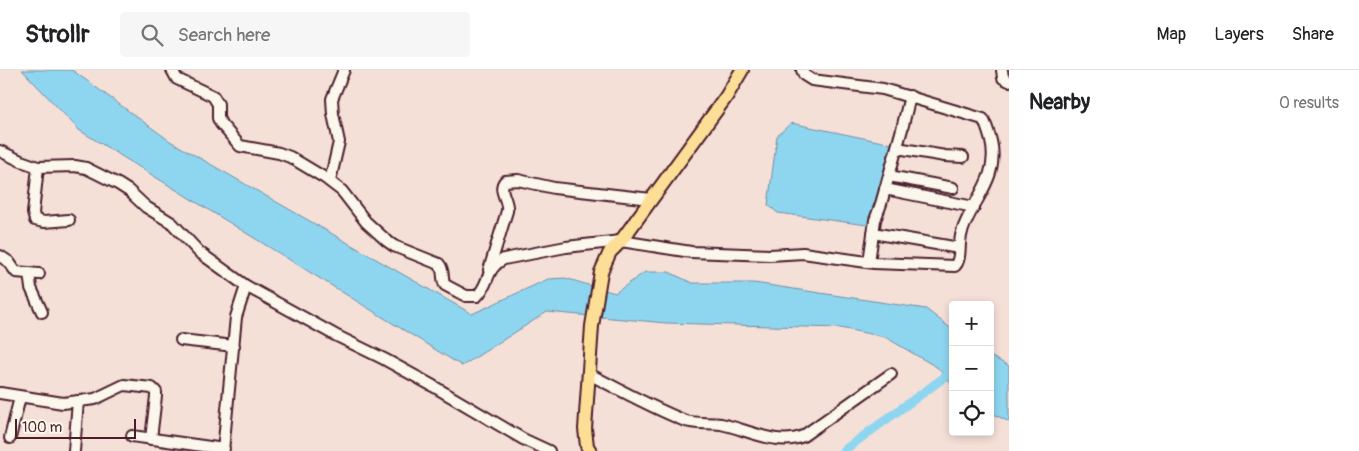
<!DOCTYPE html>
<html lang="en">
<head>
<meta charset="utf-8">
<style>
	body { margin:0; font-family:Pangolin,sans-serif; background:#f6f6f6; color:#202124 }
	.controls { position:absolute; right:15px; bottom:15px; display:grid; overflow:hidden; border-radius:5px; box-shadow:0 2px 8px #0003 }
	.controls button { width:45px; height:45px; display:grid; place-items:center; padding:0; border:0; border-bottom:1px solid #e0e0e0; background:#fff; color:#202124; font:25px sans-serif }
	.scale { position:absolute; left:15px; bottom:12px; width:121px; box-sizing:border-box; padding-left:5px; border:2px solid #4a1f2b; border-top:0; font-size:14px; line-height:18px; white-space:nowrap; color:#4a1f2b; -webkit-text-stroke:4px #fbf7ec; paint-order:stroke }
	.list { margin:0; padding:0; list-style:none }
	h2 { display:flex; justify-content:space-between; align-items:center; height:65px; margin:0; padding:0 20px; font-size:21px }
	h2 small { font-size:16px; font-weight:400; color:#757577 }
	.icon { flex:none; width:28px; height:28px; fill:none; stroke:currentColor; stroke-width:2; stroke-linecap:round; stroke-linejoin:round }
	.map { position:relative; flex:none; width:1009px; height:381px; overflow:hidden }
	header { display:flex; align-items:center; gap:30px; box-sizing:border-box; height:70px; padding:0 25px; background:#fff; border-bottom:1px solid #e0e0e0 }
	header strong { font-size:24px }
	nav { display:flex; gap:28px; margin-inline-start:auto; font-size:18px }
	.search { width:350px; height:45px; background:#f6f6f6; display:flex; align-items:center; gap:12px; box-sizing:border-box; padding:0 18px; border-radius:5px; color:#757577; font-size:19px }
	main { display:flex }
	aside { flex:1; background:#fff }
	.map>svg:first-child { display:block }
	.water { fill:#8ed6f0; stroke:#738da1 }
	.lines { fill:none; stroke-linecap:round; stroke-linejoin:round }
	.canal { stroke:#8ed6f0; stroke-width:9 }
	.minor-casing { stroke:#4a1f2b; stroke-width:14 }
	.major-casing { stroke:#4a1f2b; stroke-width:16 }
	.minor { stroke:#fbf7ec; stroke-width:10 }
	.major { stroke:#fdde96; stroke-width:12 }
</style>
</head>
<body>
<header>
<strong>Strollr</strong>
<div class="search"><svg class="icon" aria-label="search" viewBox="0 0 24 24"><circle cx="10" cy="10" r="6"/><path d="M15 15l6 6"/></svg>Search here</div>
<nav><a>Map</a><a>Layers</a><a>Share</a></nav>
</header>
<main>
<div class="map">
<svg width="1009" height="381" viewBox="0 0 1009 381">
	<rect width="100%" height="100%" fill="#f5e0d8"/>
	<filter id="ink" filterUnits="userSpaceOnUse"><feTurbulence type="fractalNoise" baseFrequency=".02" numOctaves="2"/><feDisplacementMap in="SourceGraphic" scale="10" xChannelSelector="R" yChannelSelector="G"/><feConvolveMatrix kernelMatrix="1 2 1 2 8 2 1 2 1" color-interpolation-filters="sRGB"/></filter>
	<g filter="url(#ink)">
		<g class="water">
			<path d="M22 0H72L170 71 472 244 548 209 565 208 615 223 645 202H669L692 213H754L926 239 953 260V316L938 298 885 267 840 258 666 253 547 242 462 296 79 60Z"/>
			<path d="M791 53 897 75 883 141 867 155 778 143 768 135 777 66Z"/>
			<path d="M990 286 1009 296V352L990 342Z"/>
		</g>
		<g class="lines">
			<path class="canal" d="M843 381 953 301"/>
			<g class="minor-casing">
				<g id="minor">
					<path d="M172 0 177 9 213 26 218 34V48L221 54 240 76 279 83 290 87 325 108 342 121 366 152 387 171 394 176 439 194C445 201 441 208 445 215L466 226H477C490 214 485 198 504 189L566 177 621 171 691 182 770 185 803 183 874 193 955 196C962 188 958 173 962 162 972 130 1000 108 991 71 989 64 987 56 983 49L883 19 812 10 804 5 802 0"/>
					<path d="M1002 0 1003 8 1009 11"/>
					<path d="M897 78 945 86 963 87"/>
					<path d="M0 81 21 91 38 97 75 96 86 98 118 114 129 121 146 137 172 153 199 182 246 216 335 265 384 289 433 316 523 369 549 381"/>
					<path d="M38 97 33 143 35 150 44 152 69 150"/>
					<path d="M889 106 953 118"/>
					<path d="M330 111 339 72 333 44 332 29 344 0"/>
					<path d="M885 119 974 137"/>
					<path d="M873 163 959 178"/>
					<path d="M0 186 9 192 16 202 39 204"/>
					<path d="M869 192 875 150 881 134 902 59 910 26"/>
					<path d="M489 200 507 141C509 130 497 120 505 111L518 110 554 118 651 129"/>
					<path d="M29 203 31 218 42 242"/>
					<path d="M181 270 234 276"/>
					<path d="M589 304C620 320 651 337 683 350 695 355 708 352 721 354 746 359 778 377 803 366L891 304"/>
					<path d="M0 323 63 333 95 329 124 315 152 318 156 322V326L151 369"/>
					<path d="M132 366 224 379"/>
					<path d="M10 368 20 327"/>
					<path d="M74 381 78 331"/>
					<path d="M223 381 236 247 246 216"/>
				</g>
			</g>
			<g class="major-casing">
				<path id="major" d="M590 381 587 376 585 359 592 256 601 202 610 182 621 171 726 27 742 0"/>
			</g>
			<use href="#minor" class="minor"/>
			<use href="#major" class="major"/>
		</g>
	</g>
</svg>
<div class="controls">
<button>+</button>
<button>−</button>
<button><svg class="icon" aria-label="locate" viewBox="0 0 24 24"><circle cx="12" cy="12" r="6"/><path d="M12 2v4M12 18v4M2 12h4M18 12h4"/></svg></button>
</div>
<div class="scale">100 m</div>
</div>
<aside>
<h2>Nearby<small>0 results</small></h2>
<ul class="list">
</ul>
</aside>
</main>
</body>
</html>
